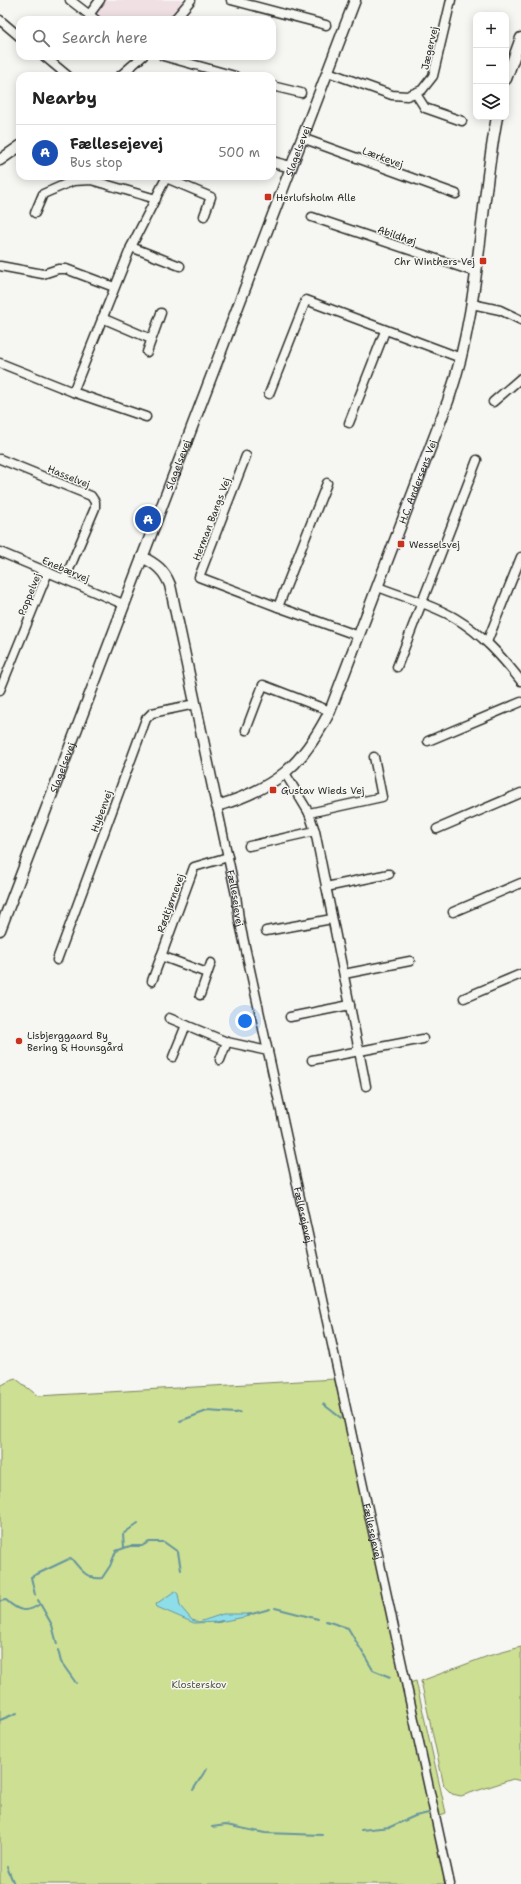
<!DOCTYPE html>
<html lang="en">
<head>
<meta charset="utf-8">
<style>
	body { margin:0; font-family:"Shantell Sans",sans-serif; background:#f2f2f2; color:#222 }
	.controls { position:absolute; right:12px; top:12px; display:grid; overflow:hidden; border-radius:8px; box-shadow:0 2px 10px #0003 }
	.controls button { width:36px; height:36px; display:grid; place-items:center; padding:0; border:0; border-bottom:1px solid #e0e0e0; background:#fff; color:#222; font:20px sans-serif }
	.you { position:absolute; left:245px; top:1021px; width:14px; height:14px; margin:-10px; border:3px solid #fff; border-radius:50%; background:#1a73e8; box-shadow:0 0 0 6px #1a73e833 }
	.badge { display:grid; place-items:center; width:26px; height:26px; border-radius:50%; background:#c8321e; color:#fff; font-size:13px; font-weight:700 }
	.pin { position:absolute; translate:-50% -50%; border:2px solid #fff; box-shadow:0 1px 4px #0006 }
	.list { margin:0; padding:0; list-style:none }
	h2 { display:flex; justify-content:space-between; align-items:center; height:52px; margin:0; padding:0 16px; font-size:17px }
	h2 small { font-size:13px; font-weight:400; color:#767676 }
	.list li { display:grid; grid-template-columns:26px 1fr auto; gap:12px; align-items:center; box-sizing:border-box; height:56px; padding:0 16px; border-top:1px solid #e0e0e0 }
	.list b { display:block; font-size:15px; white-space:nowrap }
	.list p { margin:0; font-size:13px; white-space:nowrap; color:#767676 }
	.list em { font-size:13px; font-style:normal; color:#767676 }
	.icon { flex:none; width:22px; height:22px; fill:none; stroke:currentColor; stroke-width:2; stroke-linecap:round; stroke-linejoin:round }
	.map { position:relative; flex:none; width:521px; height:1884px; overflow:hidden }
	.search { position:absolute; background:#fff; box-shadow:0 2px 10px #0003; left:16px; top:16px; width:260px; height:44px; display:flex; align-items:center; gap:10px; box-sizing:border-box; padding:0 14px; border-radius:12px; color:#767676; font-size:15px }
	.panel { position:absolute; background:#fff; box-shadow:0 2px 10px #0003; left:16px; top:72px; width:260px; height:108px; border-radius:12px }
	.map>svg:first-child { display:block }
	.built { fill:#f0e0e4 }
	.green { fill:#cddf93; stroke:#7c855f }
	.water { fill:#8edeea; stroke:#66969e }
	.lines { fill:none; stroke-linecap:round; stroke-linejoin:round }
	.stream { stroke:#66969e; stroke-width:2 }
	.minor-casing { stroke:#2b2b2b; stroke-width:11 }
	.tertiary-casing { stroke:#2b2b2b; stroke-width:13 }
	.minor { stroke:#f6f6f2; stroke-width:8 }
	.tertiary { stroke:#f6f6f2; stroke-width:10 }
	.poi-dot { fill:#c8321e; stroke:#f6f6f2; stroke-width:1.5 }
	.labels { text-anchor:middle; stroke-width:3; stroke-linejoin:round; paint-order:stroke }
	.street-label { font-size:10px; fill:#2b2b2b; stroke:#f6f6f2 }
	.poi-label { font-size:10px; fill:#2b2b2b; stroke:#f6f6f2; text-anchor:start }
	.park-label { font-size:10px; fill:#545845; stroke:#f6f6f2 }
</style>
</head>
<body>
<div class="map">
<svg width="521" height="1884" viewBox="0 0 521 1884">
	<rect width="100%" height="100%" fill="#f6f6f2"/>
	<filter id="ink" filterUnits="userSpaceOnUse"><feTurbulence type="fractalNoise" baseFrequency=".025" numOctaves="2"/><feDisplacementMap in="SourceGraphic" scale="8" xChannelSelector="R" yChannelSelector="G"/><feConvolveMatrix kernelMatrix="1 2 1 2 8 2 1 2 1" color-interpolation-filters="sRGB"/></filter>
	<g filter="url(#ink)">
		<path class="built" d="M105 0H184L167 20H99L93 14Z"/>
		<g class="green">
			<path d="M15 1378 38 1396 335 1379 403 1685 416 1681 446 1813 432 1818 446 1884H0V1386Z"/>
			<path d="M521 1647V1781L513 1779 461 1796 452 1794 444 1786 421 1681 488 1656Z"/>
		</g>
		<path class="water" d="M175 1591 178 1594 180 1606 192 1620 199 1622 223 1614H251L250 1616 219 1622 194 1623 157 1607 156 1604Z"/>
		<g class="lines">
			<g class="stream">
				<path d="M323 1404 341 1418"/>
				<path d="M180 1421 207 1411 235 1413 240 1412"/>
				<path d="M124 1547 123 1534 138 1523"/>
				<path d="M35 1595 31 1577 71 1558C79 1568 87 1580 102 1578L110 1566 116 1551 130 1546H142L149 1542H164L178 1552 181 1570"/>
				<path d="M38 1600 52 1625 57 1644"/>
				<path d="M0 1601 6 1600C18 1611 26 1614 40 1604"/>
				<path d="M275 1608 318 1619"/>
				<path d="M248 1615 270 1609"/>
				<path d="M326 1621 348 1628 373 1670 390 1677"/>
				<path d="M214 1623 222 1621"/>
				<path d="M58 1650 61 1662 76 1683"/>
				<path d="M0 1720 17 1713"/>
				<path d="M193 1790 207 1768"/>
				<path d="M212 1827 226 1825 265 1833 322 1835"/>
				<path d="M361 1830 390 1827 415 1816 429 1813"/>
				<path d="M7 1867 14 1884"/>
			</g>
			<g class="minor-casing">
				<g id="minor">
					<path d="M70 0 96 20"/>
					<path d="M231 0 326 25"/>
					<path d="M89 15 100 0"/>
					<path d="M0 20 20 37"/>
					<path d="M174 20 191 0"/>
					<path d="M44 56 68 76"/>
					<path d="M163 56 235 76"/>
					<path d="M328 72 392 95 407 96 422 90 433 76 451 0"/>
					<path d="M120 76 143 56"/>
					<path d="M272 86 301 93"/>
					<path d="M416 94 425 108 462 121"/>
					<path d="M302 138 456 194"/>
					<path d="M166 178 211 197 204 216"/>
					<path d="M35 213 43 194 73 181 91 180 156 199"/>
					<path d="M312 217 475 272"/>
					<path d="M131 247 180 266"/>
					<path d="M0 266 43 274 58 269H66L114 287"/>
					<path d="M472 304 500 310 521 320"/>
					<path d="M102 318 151 339"/>
					<path d="M147 352 161 313"/>
					<path d="M0 363 73 392 146 417"/>
					<path d="M73 392 131 247 167 176"/>
					<path d="M269 394 306 300 461 358"/>
					<path d="M493 402 521 378"/>
					<path d="M349 423 385 331"/>
					<path d="M246 456 199 577 278 607 359 636"/>
					<path d="M0 459 91 496 95 502V508L65 579"/>
					<path d="M0 552 123 604"/>
					<path d="M378 587C403 597 431 604 455 618 482 634 502 657 521 681"/>
					<path d="M278 607 327 483"/>
					<path d="M487 642 521 557"/>
					<path d="M397 667 477 460"/>
					<path d="M0 690 48 572"/>
					<path d="M246 730 263 685 330 711"/>
					<path d="M428 741 521 702"/>
					<path d="M285 773 309 813 315 831 366 1086"/>
					<path id="s1" d="M217 806 236 895 239 919 450 1884"/>
					<path d="M309 813 382 797 374 757"/>
					<path d="M437 829 521 793"/>
					<path d="M249 846 315 831"/>
					<path d="M326 887 389 874"/>
					<path d="M453 912 521 883"/>
					<path d="M266 931 332 919"/>
					<path d="M161 956 207 973"/>
					<path d="M57 960 146 719 152 713 195 704"/>
					<path d="M344 974 410 961"/>
					<path d="M152 981 194 867 228 857"/>
					<path d="M200 995 211 963"/>
					<path d="M464 998 521 974"/>
					<path d="M290 1017 350 1005"/>
					<path d="M169 1018 227 1042 268 1051"/>
					<path d="M173 1057 186 1025"/>
					<path d="M220 1060 227 1042"/>
					<path d="M312 1060 423 1039"/>
				</g>
			</g>
			<g class="tertiary-casing">
				<g id="tertiary">
					<path d="M506 79 521 38"/>
					<path d="M0 160 20 146"/>
					<path d="M272 162 291 167"/>
					<path id="s2" d="M142 557C156 564 164 570 170 585L217 806C276 788 302 766 330 711L448 401C480 310 479 211 497 117"/>
					<path id="s3" d="M0 930 355 0"/>
				</g>
			</g>
			<use href="#minor" class="minor"/>
			<use href="#tertiary" class="tertiary"/>
		</g>
	</g>
	<g class="poi-dot">
		<rect x="264" y="193" width="8" height="8" rx="2"/>
		<rect x="479" y="257" width="8" height="8" rx="2"/>
		<rect x="397" y="540" width="8" height="8" rx="2"/>
		<rect x="269" y="786" width="8" height="8" rx="2"/>
		<circle cx="19" cy="1041" r="4"/>
	</g>
	<g class="labels">
		<g class="street-label">
			<text transform="translate(429 48) rotate(-77)" y="4">Jægervej</text>
			<text dy="4" stroke="none"><textPath href="#s3" startOffset="834">Slagelsevej</textPath></text>
			<text transform="translate(383 157) rotate(20)" y="4">Lærkevej</text>
			<text transform="translate(397 235) rotate(19)" y="4">Abildhøj</text>
			<text dy="4" stroke="none"><textPath href="#s3" startOffset="498">Slagelsevej</textPath></text>
			<text transform="translate(69 476) rotate(22)" y="4">Hasselvej</text>
			<text dy="4" stroke="none"><textPath href="#s2" startOffset="665">H.C. Andersens Vej</textPath></text>
			<text transform="translate(211 519) rotate(-69)" y="4">Herman Bangs Vej</text>
			<text transform="translate(66 569) rotate(23)" y="4">Enebærvej</text>
			<text transform="translate(29 594) rotate(-68)" y="4">Poppelvej</text>
			<text dy="4" stroke="none"><textPath href="#s3" startOffset="174">Slagelsevej</textPath></text>
			<text transform="translate(101 811) rotate(-70)" y="4">Hybenvej</text>
			<text dy="4" stroke="none"><textPath href="#s1" startOffset="94">Fællesejevej</textPath></text>
			<text transform="translate(170 903) rotate(-70)" y="4">Rødtjørnevej</text>
			<text dy="4" stroke="none"><textPath href="#s1" startOffset="418">Fællesejevej</textPath></text>
			<text dy="4" stroke="none"><textPath href="#s1" startOffset="742">Fællesejevej</textPath></text>
		</g>
		<g class="poi-label">
			<text x="276" y="201">Herlufsholm Alle</text>
			<text x="475" y="265" text-anchor="end">Chr Winthers Vej</text>
			<text x="409" y="548">Wesselsvej</text>
			<text x="281" y="794">Gustav Wieds Vej</text>
			<text x="27" y="1039">Lisbjerggaard By<tspan x="27" dy="12">Bering &amp; Hounsgård</tspan></text>
		</g>
		<g class="park-label">
			<text x="199" y="1688">Klosterskov</text>
		</g>
	</g>
</svg>
<div class="controls">
<button>+</button>
<button>−</button>
<button><svg class="icon" aria-label="layers" viewBox="0 0 24 24"><path d="M12 4l9 5-9 5-9-5zM3 14l9 5 9-5"/></svg></button>
</div>
<div class="you"></div>
<div class="pin badge" style="left:148px;top:519px;background:#1a4fb4">A</div>
<div class="search"><svg class="icon" aria-label="search" viewBox="0 0 24 24"><circle cx="10" cy="10" r="6"/><path d="M15 15l6 6"/></svg>Search here</div>
<section class="panel">
<h2>Nearby<small></small></h2>
<ul class="list">
<li><span class="badge" style="background:#1a4fb4">A</span><div><b>Fællesejevej</b><p>Bus stop</p></div><em>500 m</em></li>
</ul>
</section>
</div>
</body>
</html>
